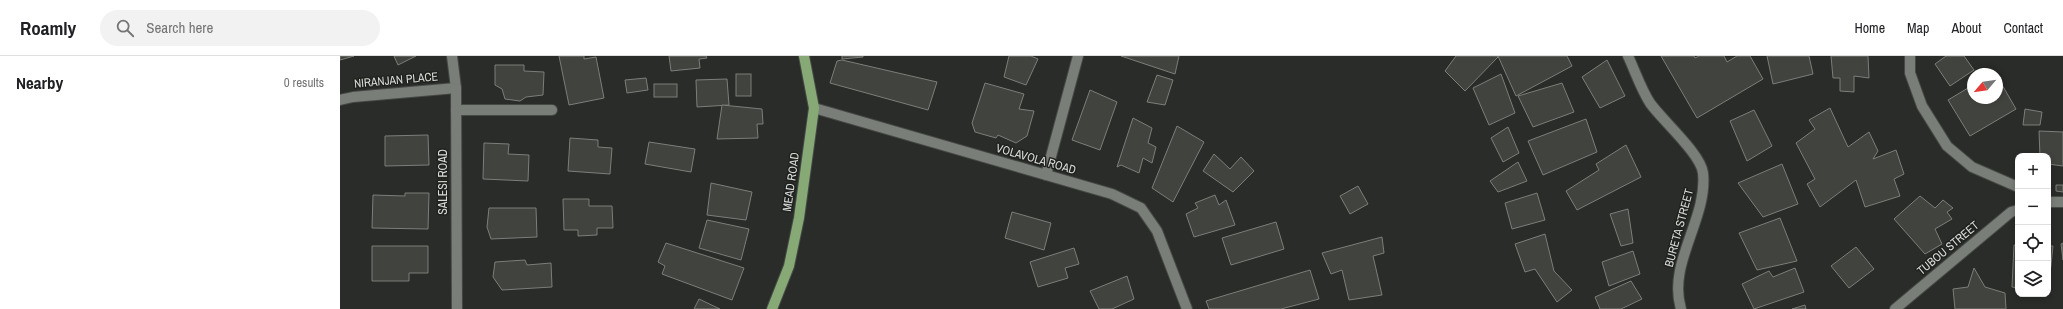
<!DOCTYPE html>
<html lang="en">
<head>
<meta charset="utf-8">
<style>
	body { margin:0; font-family:"Archivo Narrow",sans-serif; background:#f2f2f2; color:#202124 }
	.controls { position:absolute; right:12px; bottom:12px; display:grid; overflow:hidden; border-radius:8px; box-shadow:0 2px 6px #0003 }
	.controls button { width:36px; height:36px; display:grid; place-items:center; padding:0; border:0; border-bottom:1px solid #e0e0e0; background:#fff; color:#202124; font:20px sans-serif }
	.compass { position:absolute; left:1627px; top:12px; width:36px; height:36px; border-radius:50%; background:#fff; box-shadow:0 2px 6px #0003; rotate:241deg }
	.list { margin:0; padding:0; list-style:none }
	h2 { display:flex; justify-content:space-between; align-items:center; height:52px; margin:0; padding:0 16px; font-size:17px }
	h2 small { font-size:13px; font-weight:400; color:#757577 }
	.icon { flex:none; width:22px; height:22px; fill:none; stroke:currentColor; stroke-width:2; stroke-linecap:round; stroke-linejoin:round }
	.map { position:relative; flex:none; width:1723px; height:253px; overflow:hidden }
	header { display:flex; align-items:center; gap:24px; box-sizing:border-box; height:56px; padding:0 20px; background:#fff; border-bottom:1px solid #e0e0e0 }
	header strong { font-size:19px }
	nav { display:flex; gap:22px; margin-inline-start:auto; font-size:14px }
	.search { width:280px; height:36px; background:#f2f2f2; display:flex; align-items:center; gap:10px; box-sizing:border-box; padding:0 14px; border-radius:22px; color:#757577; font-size:15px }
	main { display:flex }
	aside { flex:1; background:#fff }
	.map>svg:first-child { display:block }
	.building { fill:#40433e; stroke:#7b7e79 }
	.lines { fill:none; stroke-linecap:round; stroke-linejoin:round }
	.minor-casing { stroke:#464945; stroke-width:12 }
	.primary-casing { stroke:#464945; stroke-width:12 }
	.minor { stroke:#7a7e79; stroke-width:10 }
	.primary { stroke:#86a975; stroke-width:10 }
	.labels { text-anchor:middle; stroke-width:3; stroke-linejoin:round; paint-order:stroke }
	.street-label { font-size:12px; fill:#dadcd9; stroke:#20221e }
</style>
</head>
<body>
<header>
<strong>Roamly</strong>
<div class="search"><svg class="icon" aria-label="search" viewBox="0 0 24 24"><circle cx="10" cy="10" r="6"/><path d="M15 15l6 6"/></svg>Search here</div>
<nav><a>Home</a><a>Map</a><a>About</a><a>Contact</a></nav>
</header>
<main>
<aside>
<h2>Nearby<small>0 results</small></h2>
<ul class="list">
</ul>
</aside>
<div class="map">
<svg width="1723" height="253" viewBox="0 0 1723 253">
	<rect width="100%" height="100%" fill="#292c28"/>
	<g class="building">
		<path d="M0 0H14L0 4Z"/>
		<path d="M54 0H76L58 9Z"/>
		<path d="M219 0H244V3L256 1 264 42 229 49Z"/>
		<path d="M329 0H366L367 2 359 3 360 12 331 15Z"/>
		<path d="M502 0H523V1L502 3Z"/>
		<path d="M669 0H691L698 3 686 29 664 21Z"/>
		<path d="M781 0H839L835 18Z"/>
		<path d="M1116 0H1157L1158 1 1125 35 1105 15Z"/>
		<path d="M1158 0H1227L1232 10 1176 40Z"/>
		<path d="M1321 0H1354L1355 2 1359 0H1384L1387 6 1397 0H1410L1423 23 1357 62Z"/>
		<path d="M1427 0H1469L1473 18 1433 28Z"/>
		<path d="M1491 0H1528L1529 22 1514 20V36L1500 35V22H1493Z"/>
		<path d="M1606 0H1624L1634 14 1610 30 1595 8Z"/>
		<path d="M502 4 597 26 588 54 490 27 497 5Z"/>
		<path d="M1267 4 1285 40 1260 52 1242 21Z"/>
		<path d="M155 9H184V15L204 16 203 39 186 41 180 45 165 43 162 33 155 29Z"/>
		<rect x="396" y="18" width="15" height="22"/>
		<path d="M1161 18 1175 57 1149 69 1133 32Z"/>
		<path d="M817 19 833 24 825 49 807 46Z"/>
		<path d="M1657 20 1676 53 1630 80 1608 44 1633 29V42H1657Z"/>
		<path d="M306 22 308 34 287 37 285 24Z"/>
		<path d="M387 23 389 49 357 51 356 24Z"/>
		<path d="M645 27 684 38 679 53 694 55 687 80 676 87 658 79 656 82 635 76 632 67Z"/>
		<path d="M1222 27 1234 56 1193 71 1178 40Z"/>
		<rect x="314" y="28" width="23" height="13"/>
		<path d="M750 34 777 46 760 94 732 84Z"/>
		<path d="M382 49 422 53 423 68H417L418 82 377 83Z"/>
		<path d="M1490 52 1508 91 1529 76 1538 95 1533 103 1556 94 1564 118 1554 123 1560 140 1525 151 1516 124 1480 151 1467 128 1475 123 1456 87 1475 73 1469 64Z"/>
		<path d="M1685 53 1702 56 1700 69H1683Z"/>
		<path d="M1414 54 1432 90 1407 105 1390 65Z"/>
		<path d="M793 62 812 72 808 87 816 91 812 107 803 102 799 117 781 109 777 111Z"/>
		<path d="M1246 63 1257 96 1203 119 1188 85Z"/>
		<path d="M837 70 864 86 833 146 812 132Z"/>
		<path d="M1168 71 1179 97 1163 106 1151 82Z"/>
		<path d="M1699 75 1723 76V110L1708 108V100H1700Z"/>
		<path d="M88 79 89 109 45 110V80Z"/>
		<path d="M230 82 258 84V91L272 92 270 118 228 115Z"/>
		<path d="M309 86 355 93 351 116 305 108Z"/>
		<path d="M144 87 169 88 168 98 189 99 188 125 143 123Z"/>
		<path d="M1286 89 1301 121 1237 154 1226 135 1259 114 1256 108Z"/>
		<path d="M874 98 890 113 901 101 914 115 893 136 863 115Z"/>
		<path d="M1178 106 1187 125 1158 136 1150 125Z"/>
		<path d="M1442 108 1458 148 1423 161 1398 127Z"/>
		<path d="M371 127 412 136 406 164 367 159Z"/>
		<path d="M1716 129H1723V136L1716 135Z"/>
		<path d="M1018 130 1028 148 1010 158 1000 140Z"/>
		<path d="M65 137H89L88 173 32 172 33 139 65 140Z"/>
		<path d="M1197 137 1205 164 1172 173 1165 147Z"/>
		<path d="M875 139 879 149 886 144 895 169 854 181 846 158 858 152 855 147Z"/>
		<path d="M1580 140 1595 152 1603 144 1613 152 1607 156 1612 163 1595 173 1602 188 1585 198 1554 163Z"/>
		<path d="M223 143H249V150H272L273 172H257V179L238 180V174H224Z"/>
		<path d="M149 152H196L197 181 151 183 147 171Z"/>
		<path d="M1288 153 1293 187 1281 190 1270 158Z"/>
		<path d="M672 156 711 167 704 194 665 182Z"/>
		<path d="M1440 162 1457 205 1417 214 1399 177Z"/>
		<path d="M367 164 409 173 401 204 359 192Z"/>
		<path d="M936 166 944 193 891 209 882 182Z"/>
		<path d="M1205 178 1214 215 1232 234 1217 246 1195 213 1185 216 1175 188Z"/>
		<path d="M1042 181 1044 197 1033 200 1042 239 1009 244 1002 214 991 218 982 197Z"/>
		<path d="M326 187 404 212 392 244 322 218 325 210 318 206Z"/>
		<path d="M1723 187V204L1721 188Z"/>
		<path d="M1674 189H1678V232L1672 231Z"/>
		<path d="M32 190H88V217H69V225H32Z"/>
		<path d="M1708 190H1713L1708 237Z"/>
		<path d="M1516 191 1534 213 1509 232 1491 210Z"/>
		<path d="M734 192 739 208 725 212 728 222 698 231 690 206Z"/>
		<path d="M1293 195 1300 218 1269 230 1262 206Z"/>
		<path d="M185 204 187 209 211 207 212 231 162 234 153 221 155 206Z"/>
		<path d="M1455 212 1464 236 1414 253 1402 228 1429 215 1433 221Z"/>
		<path d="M1634 212 1645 231 1665 237 1666 253H1615L1613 233 1628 231Z"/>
		<path d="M970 214 979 243 941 253H869L866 245Z"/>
		<path d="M787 220 794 243 772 253H759L750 235Z"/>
		<path d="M1291 225 1302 243 1281 253H1260L1255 241Z"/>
		<path d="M359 243 380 253H354Z"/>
		<path d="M1465 249 1466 253H1452Z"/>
	</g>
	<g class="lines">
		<g class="minor-casing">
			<g id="minor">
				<path d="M112 0 116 32 117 253"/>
				<path d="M1288 0C1295 15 1301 33 1310 47 1322 64 1361 98 1363 117 1368 163 1327 207 1341 253"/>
				<path d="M1570 0V17L1582 50 1607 90 1632 111 1678 131"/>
				<path d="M0 44 13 41 116 32"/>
				<path d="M474 52 772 138 801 152 817 175 847 253"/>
				<path d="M116 54H212"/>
				<path d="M706 119 738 0"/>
				<path d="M1708 146H1723"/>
				<path d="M1555 253 1671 156 1678 154"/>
			</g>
		</g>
		<g class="primary-casing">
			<path id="primary" d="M432 253 449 210 459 162 474 52 464 0"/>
		</g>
		<use href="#minor" class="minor"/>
		<use href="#primary" class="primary"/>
	</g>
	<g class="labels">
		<g class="street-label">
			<text transform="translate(56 24) rotate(-5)" y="4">NIRANJAN PLACE</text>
			<text transform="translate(696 103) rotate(16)" y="4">VOLAVOLA ROAD</text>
			<text transform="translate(103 126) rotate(-90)" y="4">SALESI ROAD</text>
			<text transform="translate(451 126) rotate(-82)" y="4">MEAD ROAD</text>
			<text transform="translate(1339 172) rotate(-75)" y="4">BURETA STREET</text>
			<text transform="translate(1608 192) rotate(-40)" y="4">TUBOU STREET</text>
		</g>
	</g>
</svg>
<div class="controls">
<button>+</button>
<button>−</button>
<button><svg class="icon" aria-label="locate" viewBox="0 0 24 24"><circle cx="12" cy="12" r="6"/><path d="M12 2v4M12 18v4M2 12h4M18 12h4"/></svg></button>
<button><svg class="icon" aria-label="layers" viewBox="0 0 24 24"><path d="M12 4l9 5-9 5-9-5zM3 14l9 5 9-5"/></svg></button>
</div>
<svg class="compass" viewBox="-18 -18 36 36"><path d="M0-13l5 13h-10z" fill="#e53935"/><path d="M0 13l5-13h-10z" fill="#757577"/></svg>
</div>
</main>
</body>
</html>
